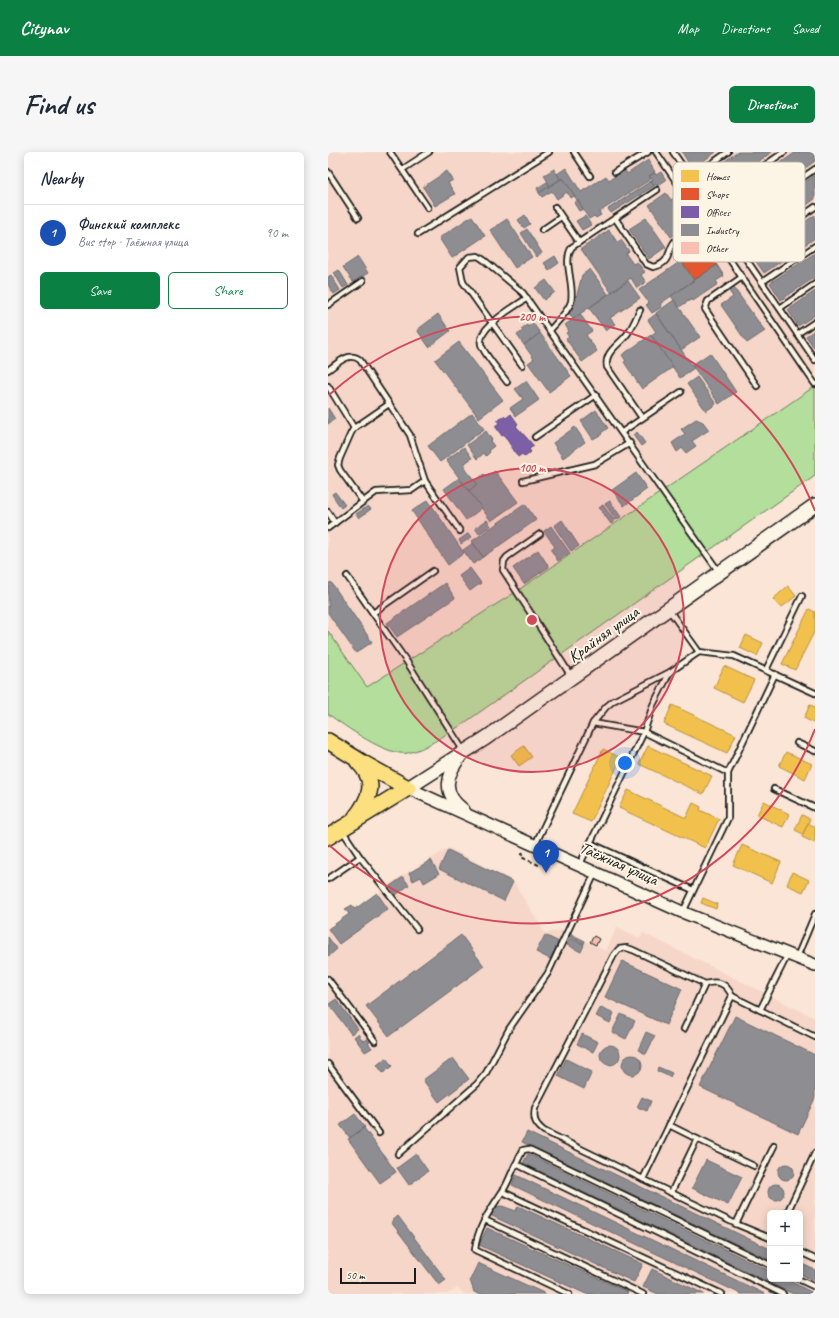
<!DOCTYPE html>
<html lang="en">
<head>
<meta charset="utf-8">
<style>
	body { margin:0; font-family:Caveat,sans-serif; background:#f6f6f7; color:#1f2937 }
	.controls { position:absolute; right:12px; bottom:12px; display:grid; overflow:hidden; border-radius:6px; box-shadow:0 2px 10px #0003 }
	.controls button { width:36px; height:36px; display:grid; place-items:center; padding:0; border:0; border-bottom:1px solid #e0e1e3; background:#fff; color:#1f2937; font:20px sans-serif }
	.scale { position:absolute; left:12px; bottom:10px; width:76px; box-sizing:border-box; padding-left:4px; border:2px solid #1c1c1c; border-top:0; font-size:11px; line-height:14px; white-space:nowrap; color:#1c1c1c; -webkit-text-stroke:3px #fcf5e5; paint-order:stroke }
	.you { position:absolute; left:297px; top:611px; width:14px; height:14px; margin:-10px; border:3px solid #fff; border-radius:50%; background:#1a73e8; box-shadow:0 0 0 6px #1a73e833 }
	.badge { display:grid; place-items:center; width:26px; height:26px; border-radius:50%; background:#0b8043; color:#fff; font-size:13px; font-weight:700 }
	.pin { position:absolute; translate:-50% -33px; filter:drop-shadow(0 1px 2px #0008) }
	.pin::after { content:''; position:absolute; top:21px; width:14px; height:12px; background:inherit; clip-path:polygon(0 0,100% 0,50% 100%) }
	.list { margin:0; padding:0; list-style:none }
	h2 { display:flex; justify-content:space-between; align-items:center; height:52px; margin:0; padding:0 16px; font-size:17px }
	h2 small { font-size:13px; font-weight:400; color:#747a83 }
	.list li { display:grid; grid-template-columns:26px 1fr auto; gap:12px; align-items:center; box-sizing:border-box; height:56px; padding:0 16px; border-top:1px solid #e0e1e3 }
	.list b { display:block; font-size:15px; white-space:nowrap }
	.list p { margin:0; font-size:13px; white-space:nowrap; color:#747a83 }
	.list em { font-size:13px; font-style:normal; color:#747a83 }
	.actions { display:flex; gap:8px; padding:12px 16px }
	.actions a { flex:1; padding:9px 0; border:1px solid #0b8043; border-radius:6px; text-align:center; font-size:14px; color:#0b8043 }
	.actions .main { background:#0b8043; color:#fff }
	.map { position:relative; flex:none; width:487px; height:1142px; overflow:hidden; border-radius:6px }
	header { display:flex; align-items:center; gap:24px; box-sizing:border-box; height:56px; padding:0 20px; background:#0b8043; color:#fff }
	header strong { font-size:19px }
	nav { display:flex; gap:22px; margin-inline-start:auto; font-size:14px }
	.intro { display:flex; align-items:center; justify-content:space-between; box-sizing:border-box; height:96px; padding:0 24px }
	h1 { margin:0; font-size:28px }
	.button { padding:10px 18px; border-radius:6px; background:#0b8043; color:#fff; font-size:14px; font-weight:700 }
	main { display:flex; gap:24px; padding:0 24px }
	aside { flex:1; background:#fff; border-radius:6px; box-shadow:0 2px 10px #0003 }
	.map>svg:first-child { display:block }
	.built { fill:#f6d6c8; fill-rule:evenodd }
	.green { fill:#b3de9b; stroke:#687d5c }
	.homes { fill:#f2c14e; stroke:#b2903f }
	.shops { fill:#e4572e; stroke:#a84529 }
	.offices { fill:#7b5ea7; stroke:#5e4a7d }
	.industry { fill:#8d8d92; stroke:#6b6b6f }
	.building { fill:#f9bfb2; stroke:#1c1c1c }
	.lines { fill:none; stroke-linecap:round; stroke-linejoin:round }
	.service-casing { stroke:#1c1c1c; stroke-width:8 }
	.tertiary-casing { stroke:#1c1c1c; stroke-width:14 }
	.secondary-casing { stroke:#1c1c1c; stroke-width:16 }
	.trunk-casing { stroke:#1c1c1c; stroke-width:18 }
	.path { stroke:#1c1c1c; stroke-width:2; stroke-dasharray:4 3; stroke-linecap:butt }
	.service { stroke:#fcf5e5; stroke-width:4.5 }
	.tertiary { stroke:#fcf5e5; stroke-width:11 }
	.secondary { stroke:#fcf5e5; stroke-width:13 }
	.trunk { stroke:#fce080; stroke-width:15 }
	.ring { fill:none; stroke:#d1495b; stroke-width:2 }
	.labels { text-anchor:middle; stroke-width:4; stroke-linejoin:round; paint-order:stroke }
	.street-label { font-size:17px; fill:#1c1c1c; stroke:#fcf5e5 }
	.key { fill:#fcf5e5; stroke:#b9b4a9; stroke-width:1 }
	.key-label { font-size:11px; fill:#1c1c1c }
	.centre { fill:#d1495b; stroke:#fcf5e5; stroke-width:2 }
	.ring-label { font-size:12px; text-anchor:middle; font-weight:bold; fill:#d1495b; stroke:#fcf5e5; stroke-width:4; stroke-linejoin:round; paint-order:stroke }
</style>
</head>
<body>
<header>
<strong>Citynav</strong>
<nav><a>Map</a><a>Directions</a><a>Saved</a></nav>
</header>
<div class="intro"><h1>Find us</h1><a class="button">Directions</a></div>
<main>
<aside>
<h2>Nearby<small></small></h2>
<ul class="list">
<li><span class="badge" style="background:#1a4fb4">1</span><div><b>Финский комплекс</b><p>Bus stop · Таёжная улица</p></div><em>90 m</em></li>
</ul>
<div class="actions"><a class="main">Save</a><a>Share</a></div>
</aside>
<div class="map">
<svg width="487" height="1142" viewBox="0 0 487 1142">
	<rect width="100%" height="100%" fill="#fbe5d6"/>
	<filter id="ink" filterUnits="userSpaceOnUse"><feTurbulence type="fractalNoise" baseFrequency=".025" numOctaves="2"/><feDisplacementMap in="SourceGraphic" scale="8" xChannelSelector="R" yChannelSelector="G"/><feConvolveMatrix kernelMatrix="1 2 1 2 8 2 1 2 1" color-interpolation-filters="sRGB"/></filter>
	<g filter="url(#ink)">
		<g class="built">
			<path d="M0 0H487V254L40 551 0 495Z"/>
			<path d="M121 696 185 729 217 781 233 778 241 782 242 781 278 799 289 775 312 786 315 781 487 866V1142H136L130 1136 119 1142H0V777L21 762 17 757 24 753 27 757 75 723ZM442 1061H472V1127H442Z"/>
		</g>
		<path class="green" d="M487 234V324L132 574C116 583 98 597 80 601 59 605 17 574 0 562V479L39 535 189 439Z"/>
		<g class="homes">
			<path d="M460 434 468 444 453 456 445 447Z"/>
			<path d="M481 457 487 460V478L467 518 454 512Z"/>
			<path d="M418 483 435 491 429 504 412 496Z"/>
			<path d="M396 514 426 528 415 550 386 536Z"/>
			<path d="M344 553 408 583 399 601 336 572Z"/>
			<path d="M482 553 487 555V572L476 566Z"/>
			<path d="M196 594 204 605 191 614 183 603Z"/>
			<path d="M320 594 384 624 375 642 311 612Z"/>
			<path d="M275 597 293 606 263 670 244 662Z"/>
			<path d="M458 600 484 612 477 627 451 614Z"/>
			<path d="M300 638 358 666 365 651 373 655 372 658 391 667 377 696 291 656Z"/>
			<path d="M436 649 461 662 455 675 429 663Z"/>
			<path d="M474 663 482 667 475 682 467 678Z"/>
			<path d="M480 671 487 675V691L474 685Z"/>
			<path d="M414 693 453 710 444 731 405 713Z"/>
			<path d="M464 720 481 728 475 740 459 733Z"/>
			<path d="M375 746 389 752 388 757 373 751Z"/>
		</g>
		<path class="shops" d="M367 82 375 94 378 92 384 100 381 102 389 113 366 128 349 104 354 100 350 94Z"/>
		<path class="offices" d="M183 262 190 272 188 274 206 294 201 297 203 300 197 305 194 302 190 305 176 283 174 284 167 274 171 271 169 269 176 264 178 266Z"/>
		<g class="industry">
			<path d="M354 0H388L364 17Z"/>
			<path d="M410 0H444L382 43 371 27Z"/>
			<path d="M468 0H487V9L401 71 390 55Z"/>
			<path d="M320 8 327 20 321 24 323 27 271 60 273 63 268 66 266 64 261 67 235 26 232 27 229 22 238 16 253 40 278 24 281 28 297 18 299 22Z"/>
			<path d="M226 17 232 27 222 34 216 23Z"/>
			<path d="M119 19 125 28 120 31 127 42 107 54 95 35Z"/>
			<path d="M333 20 338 28 329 34 328 32 326 34 323 29 325 28 321 24 327 21 328 23Z"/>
			<path d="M487 23V47L418 96 407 80Z"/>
			<path d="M235 26 247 44 242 46 239 40 229 47 224 39 214 45 211 41Z"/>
			<path d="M323 29 326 34 283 61 280 57Z"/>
			<path d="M219 30 221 34 211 41 209 36Z"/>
			<path d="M338 41 343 48 346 46 349 50 346 52 353 63 357 60 360 65 356 67 360 73 343 85 321 53Z"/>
			<path d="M250 48 255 57 251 59 246 51Z"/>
			<path d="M197 63 202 72 196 76 190 68Z"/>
			<path d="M487 63V86L436 121 425 105Z"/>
			<path d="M144 64 157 84 124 106 111 86Z"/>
			<path d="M257 64 263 73 254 78 248 69Z"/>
			<path d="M318 66 338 95 321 107 301 77Z"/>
			<path d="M179 67 204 105 187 116 162 78Z"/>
			<path d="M199 77 214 101 208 105 193 81Z"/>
			<path d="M281 78 289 90 293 88 301 99 298 102 305 112 309 110 317 120 313 123 318 130 309 136 303 126 283 140 253 97Z"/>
			<path d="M487 101V125L453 148 442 131Z"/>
			<path d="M227 104 231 111 221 118 216 111Z"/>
			<path d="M30 105 40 121 25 130 15 115Z"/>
			<path d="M353 109 366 128 332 152 334 155 324 161 318 153 321 151 311 138Z"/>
			<path d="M389 113 396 124 388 129 390 132 365 149 364 147 351 155 343 144Z"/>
			<path d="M262 117 280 142 245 167 241 161 248 147 247 145 249 143 254 123Z"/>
			<path d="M11 118 20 133 15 136 6 121Z"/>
			<path d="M3 123 12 138 6 142 0 133V125Z"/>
			<path d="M218 128 227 140 216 148 207 136Z"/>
			<path d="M300 129 312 146 282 166 287 172 278 179 261 156Z"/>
			<path d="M406 136 437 179 419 191 393 153 405 145 401 139Z"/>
			<path d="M487 139V163L470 174 460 158Z"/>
			<path d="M346 148 372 185 353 198 328 161Z"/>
			<path d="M110 162 122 179 101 195 89 178Z"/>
			<path d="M252 162 264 179 258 183 269 199 254 210 238 187 241 185 238 181 241 179 237 173Z"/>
			<path d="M328 162 366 216 352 226 323 183 328 180 320 168Z"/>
			<path d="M205 171 212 181 196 193 189 183 195 179 193 177 199 173 200 175Z"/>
			<path d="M487 178V197L478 184Z"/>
			<path d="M212 181 243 224 221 240 200 211 206 207 196 193Z"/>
			<path d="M323 183 345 215 314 237 296 210 298 209 294 203Z"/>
			<path d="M131 190 175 248 151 266 107 208Z"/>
			<path d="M382 201 408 240 391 252 364 213Z"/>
			<path d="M369 225 388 252 378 259 359 232Z"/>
			<path d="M198 229 211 248 188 264 182 256 195 247 187 237Z"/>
			<path d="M0 256 7 267 0 272Z"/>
			<path d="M268 258 280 276 273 281 274 282 265 287 253 269Z"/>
			<path d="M144 261 156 277 112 310 100 294Z"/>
			<path d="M368 267 375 270 381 278 364 289 368 294 358 301 354 296 349 300 344 291 357 282 353 277Z"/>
			<path d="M247 275 257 290 235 306 225 291Z"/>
			<path d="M158 279 164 288 162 289 166 294 161 298 162 300 158 304 156 301 149 307 139 293Z"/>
			<path d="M309 280 317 291 313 294 305 283Z"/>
			<path d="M136 295 144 306 137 311 136 315 149 332 141 339 118 308Z"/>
			<path d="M167 319 190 350 163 369 141 339 149 332 147 329 156 322 159 325Z"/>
			<path d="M308 321 319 337 296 354 284 338Z"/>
			<path d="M131 326 154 356 138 368 116 337Z"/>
			<path d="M7 340 17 353 13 356 5 344 4 342Z"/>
			<path d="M100 348 136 401 120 413 84 359Z"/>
			<path d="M282 349 293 365 288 368 277 352Z"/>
			<path d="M197 352 208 368 155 405 144 389Z"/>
			<path d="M275 353 287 369 283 372 271 356Z"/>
			<path d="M40 354 43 357 31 366 28 362Z"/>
			<path d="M159 368 163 374 151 382 147 376Z"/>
			<path d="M234 368 251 394 243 399 226 374Z"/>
			<path d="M223 374 242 401 230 409 223 398 227 395 216 379Z"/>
			<path d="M141 381 144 385 133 392 131 388Z"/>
			<path d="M145 391 155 405 145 412 135 398Z"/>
			<path d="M210 398 221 415 196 432 185 416Z"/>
			<path d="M142 416 153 431 142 439 131 424Z"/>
			<path d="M3 430 44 490 28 501 0 461V432Z"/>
			<path d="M117 431 127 446 69 485 59 471Z"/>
			<path d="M120 698 185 730 176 749 111 717Z"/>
			<path d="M103 708 111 722 96 731 93 725 85 729 81 721Z"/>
			<path d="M75 725 81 733 68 743 62 734Z"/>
			<path d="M49 741 60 757 11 792 0 777 21 762 17 757 24 753 27 757Z"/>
			<path d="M243 782 257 789 256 792 241 784Z"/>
			<path d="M133 783 156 814 61 884 38 854Z"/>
			<path d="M217 783 231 790 222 807 208 800Z"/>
			<path d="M0 785 9 797 1 804 0 803Z"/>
			<path d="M242 786 256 793 253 800 239 793Z"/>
			<path d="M294 809 354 837 338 873 277 845Z"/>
			<path d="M8 847 30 877 23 882 1 852Z"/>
			<path d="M273 855 286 861 282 871 268 864Z"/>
			<path d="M293 862 307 869 298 887 284 880Z"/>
			<path d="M407 864 487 903V946L470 982 372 935Z"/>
			<path d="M318 880 327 884 318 902 310 898Z"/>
			<path d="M30 882 35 889 39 887 42 890 40 891 44 896 37 900 26 885Z"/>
			<path d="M254 882 270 890 265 900 249 892Z"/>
			<circle cx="282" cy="903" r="10"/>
			<circle cx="304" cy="913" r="10"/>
			<path d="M58 906 64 914 55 921 49 913Z"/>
			<path d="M125 906 141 927 111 950 95 928Z"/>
			<path d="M238 907 264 920 256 937 230 924Z"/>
			<path d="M330 915 344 921 342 925 329 919Z"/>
			<path d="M314 945 323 949 319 959 309 955Z"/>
			<path d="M27 962 37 975 22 986 12 973Z"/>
			<path d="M36 976 68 1020 52 1031 20 987Z"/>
			<path d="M199 980 442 1097V1108L194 990Z"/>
			<path d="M88 1002 100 1019 81 1033 69 1016Z"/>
			<path d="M200 1002 442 1119V1127H458L487 1142H465L195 1011Z"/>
			<path d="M378 1008 414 1025 400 1053 364 1036Z"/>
			<circle cx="458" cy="1020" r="8"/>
			<path d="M188 1023 437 1142H413L184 1033Z"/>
			<circle cx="448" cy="1040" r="8"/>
			<path d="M174 1054 188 1059 190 1054 315 1112 306 1130 162 1063 165 1055Z"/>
			<path d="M70 1064 118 1128 111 1133 63 1070Z"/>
			<path d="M159 1076 300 1140 299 1142H258L151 1093Z"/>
			<path d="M150 1111 218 1142H150L146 1140 142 1128Z"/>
			<path d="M472 1111 487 1118V1129L472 1122Z"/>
			<path d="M324 1117 376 1142H330L315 1135Z"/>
		</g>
		<path class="building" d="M266 784 271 787 268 793 262 790Z"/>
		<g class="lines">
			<g class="service-casing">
				<g id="service">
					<path d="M62 0 100 56"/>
					<path d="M246 0 262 24"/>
					<path d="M328 0 487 232"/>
					<path d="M345 0 487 208"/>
					<path d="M75 17 101 0"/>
					<path d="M0 20 30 66"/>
					<path d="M287 20 320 0"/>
					<path d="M363 26 400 0"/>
					<path d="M381 52 456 0"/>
					<path d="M227 55 251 90"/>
					<path d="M287 66 318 112 325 115C343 112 339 99 347 89L376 69"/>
					<path d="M214 78 233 65"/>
					<path d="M399 78 487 17"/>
					<path d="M90 82 221 0"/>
					<path d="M417 104 487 55"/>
					<path d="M414 125 380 149 377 157 429 234"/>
					<path d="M434 130 487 94"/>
					<path d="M0 153 35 129"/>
					<path d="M452 156 487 132"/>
					<path d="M312 158C308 166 305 174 300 181 292 193 276 199 279 215L314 266"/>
					<path d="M222 178C229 170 240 160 243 150 247 132 234 109 244 95L329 38"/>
					<path d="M469 182 487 170"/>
					<path d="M194 213 135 130 132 115 141 105 150 104 156 108 195 141 391 420"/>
					<path d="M0 218C10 211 21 199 32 208L82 283 97 329 132 379"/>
					<path d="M179 230C171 219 160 207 154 195 145 177 187 155 199 146"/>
					<path d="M0 234 26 276"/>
					<path d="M294 280 353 240"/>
					<path d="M207 285 268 243"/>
					<path d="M195 329 267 312 302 291"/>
					<path d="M35 350 12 318 10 313 12 306 23 281 26 276 61 252"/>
					<path d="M0 360 7 371"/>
					<path d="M0 376 48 340 84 338 97 329"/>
					<path d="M212 382 179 405 176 409 175 418 243 524"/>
					<path d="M19 424 79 510 135 598"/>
					<path d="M341 458 371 500 406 504 487 541"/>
					<path d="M45 461 105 419"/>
					<path d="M438 518 474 444"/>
					<path d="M265 571 278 555 285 549 342 520"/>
					<path d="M469 591 487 599"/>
					<path d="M446 637 487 656"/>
					<path d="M14 678 32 705 89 777"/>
					<path d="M262 691 365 738"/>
					<path d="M207 693 265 571 316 580 400 621"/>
					<path d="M252 712 316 580 325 553 342 520 371 500"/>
					<path d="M0 727 32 705"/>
					<path d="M355 760 400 666V621L447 522"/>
					<path d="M469 805 487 762"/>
					<path d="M0 827 47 889"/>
					<path d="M432 858 460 802"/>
					<path d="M356 877 377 832"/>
					<path d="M0 912 51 981"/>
					<path d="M341 973 369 987"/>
					<path d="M70 1002 149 932 158 921 181 877 220 821 267 721"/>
					<path d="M188 1012C183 1021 180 1032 174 1040 162 1058 149 1076 147 1098L241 1142"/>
					<path d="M315 1027 216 979C207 972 205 967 207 956L286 803 291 797 299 796 305 798 377 832C390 828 398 831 404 844"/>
					<path d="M175 1040 394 1142"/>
					<path d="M343 1041 369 987 426 1014"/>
					<path d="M459 1061 487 1001"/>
					<path d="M157 1068 315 1142"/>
					<path d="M408 1072 446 994"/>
					<path d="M442 1086 408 1072 315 1027 404 844 487 885"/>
					<path d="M472 1100 487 1107"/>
					<path d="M442 1113 201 997 195 998 188 1012 455 1142"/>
					<path d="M470 1127 487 1135"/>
				</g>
			</g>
			<g class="tertiary-casing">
				<g id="tertiary">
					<path d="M134 603C118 623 113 641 136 658"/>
					<path d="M80 636 354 760 487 813"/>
				</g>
			</g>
			<g class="secondary-casing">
				<path id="secondary" d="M80 636 158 586 487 353"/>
			</g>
			<g class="trunk-casing">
				<g id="trunk">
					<path d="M0 589 37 612 80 636"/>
					<path d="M27 666C42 647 50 629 30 610"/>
					<path d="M0 685 80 636"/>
				</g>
			</g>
			<path class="path" d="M195 700 193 705 213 714"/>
			<use href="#service" class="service"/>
			<use href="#tertiary" class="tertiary"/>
			<use href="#secondary" class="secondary"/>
			<use href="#trunk" class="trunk"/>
		</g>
	</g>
	<circle cx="204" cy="468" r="152" fill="#d1495b" fill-opacity=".12"/>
	<g class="ring">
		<circle cx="204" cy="468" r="152"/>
		<path d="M487 577A303 303 0 0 1 1 693M1 243A303 303 0 0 1 487 359"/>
	</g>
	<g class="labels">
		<g class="street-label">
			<text transform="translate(275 482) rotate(-36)" y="6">Крайняя улица</text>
			<text transform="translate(291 711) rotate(24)" y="6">Таёжная улица</text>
		</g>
	</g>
	<rect x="345" y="10" width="132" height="100" rx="6" class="key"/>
	<rect x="353" y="18" width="18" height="12" fill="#f2c14e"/>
	<rect x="353" y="36" width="18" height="12" fill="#e4572e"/>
	<rect x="353" y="54" width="18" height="12" fill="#7b5ea7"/>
	<rect x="353" y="72" width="18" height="12" fill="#8d8d92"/>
	<rect x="353" y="90" width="18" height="12" fill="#f9bfb2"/>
	<g class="key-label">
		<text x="378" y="28">Homes</text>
		<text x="378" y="46">Shops</text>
		<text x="378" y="64">Offices</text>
		<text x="378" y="82">Industry</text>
		<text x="378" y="100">Other</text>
	</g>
	<circle cx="204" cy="468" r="6" class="centre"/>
	<g class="ring-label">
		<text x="204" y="169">200 m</text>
		<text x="204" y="320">100 m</text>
	</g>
</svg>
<div class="controls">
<button>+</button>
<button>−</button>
</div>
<div class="scale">50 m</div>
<div class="you"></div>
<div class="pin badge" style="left:218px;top:721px;background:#1a4fb4">1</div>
</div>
</main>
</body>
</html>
